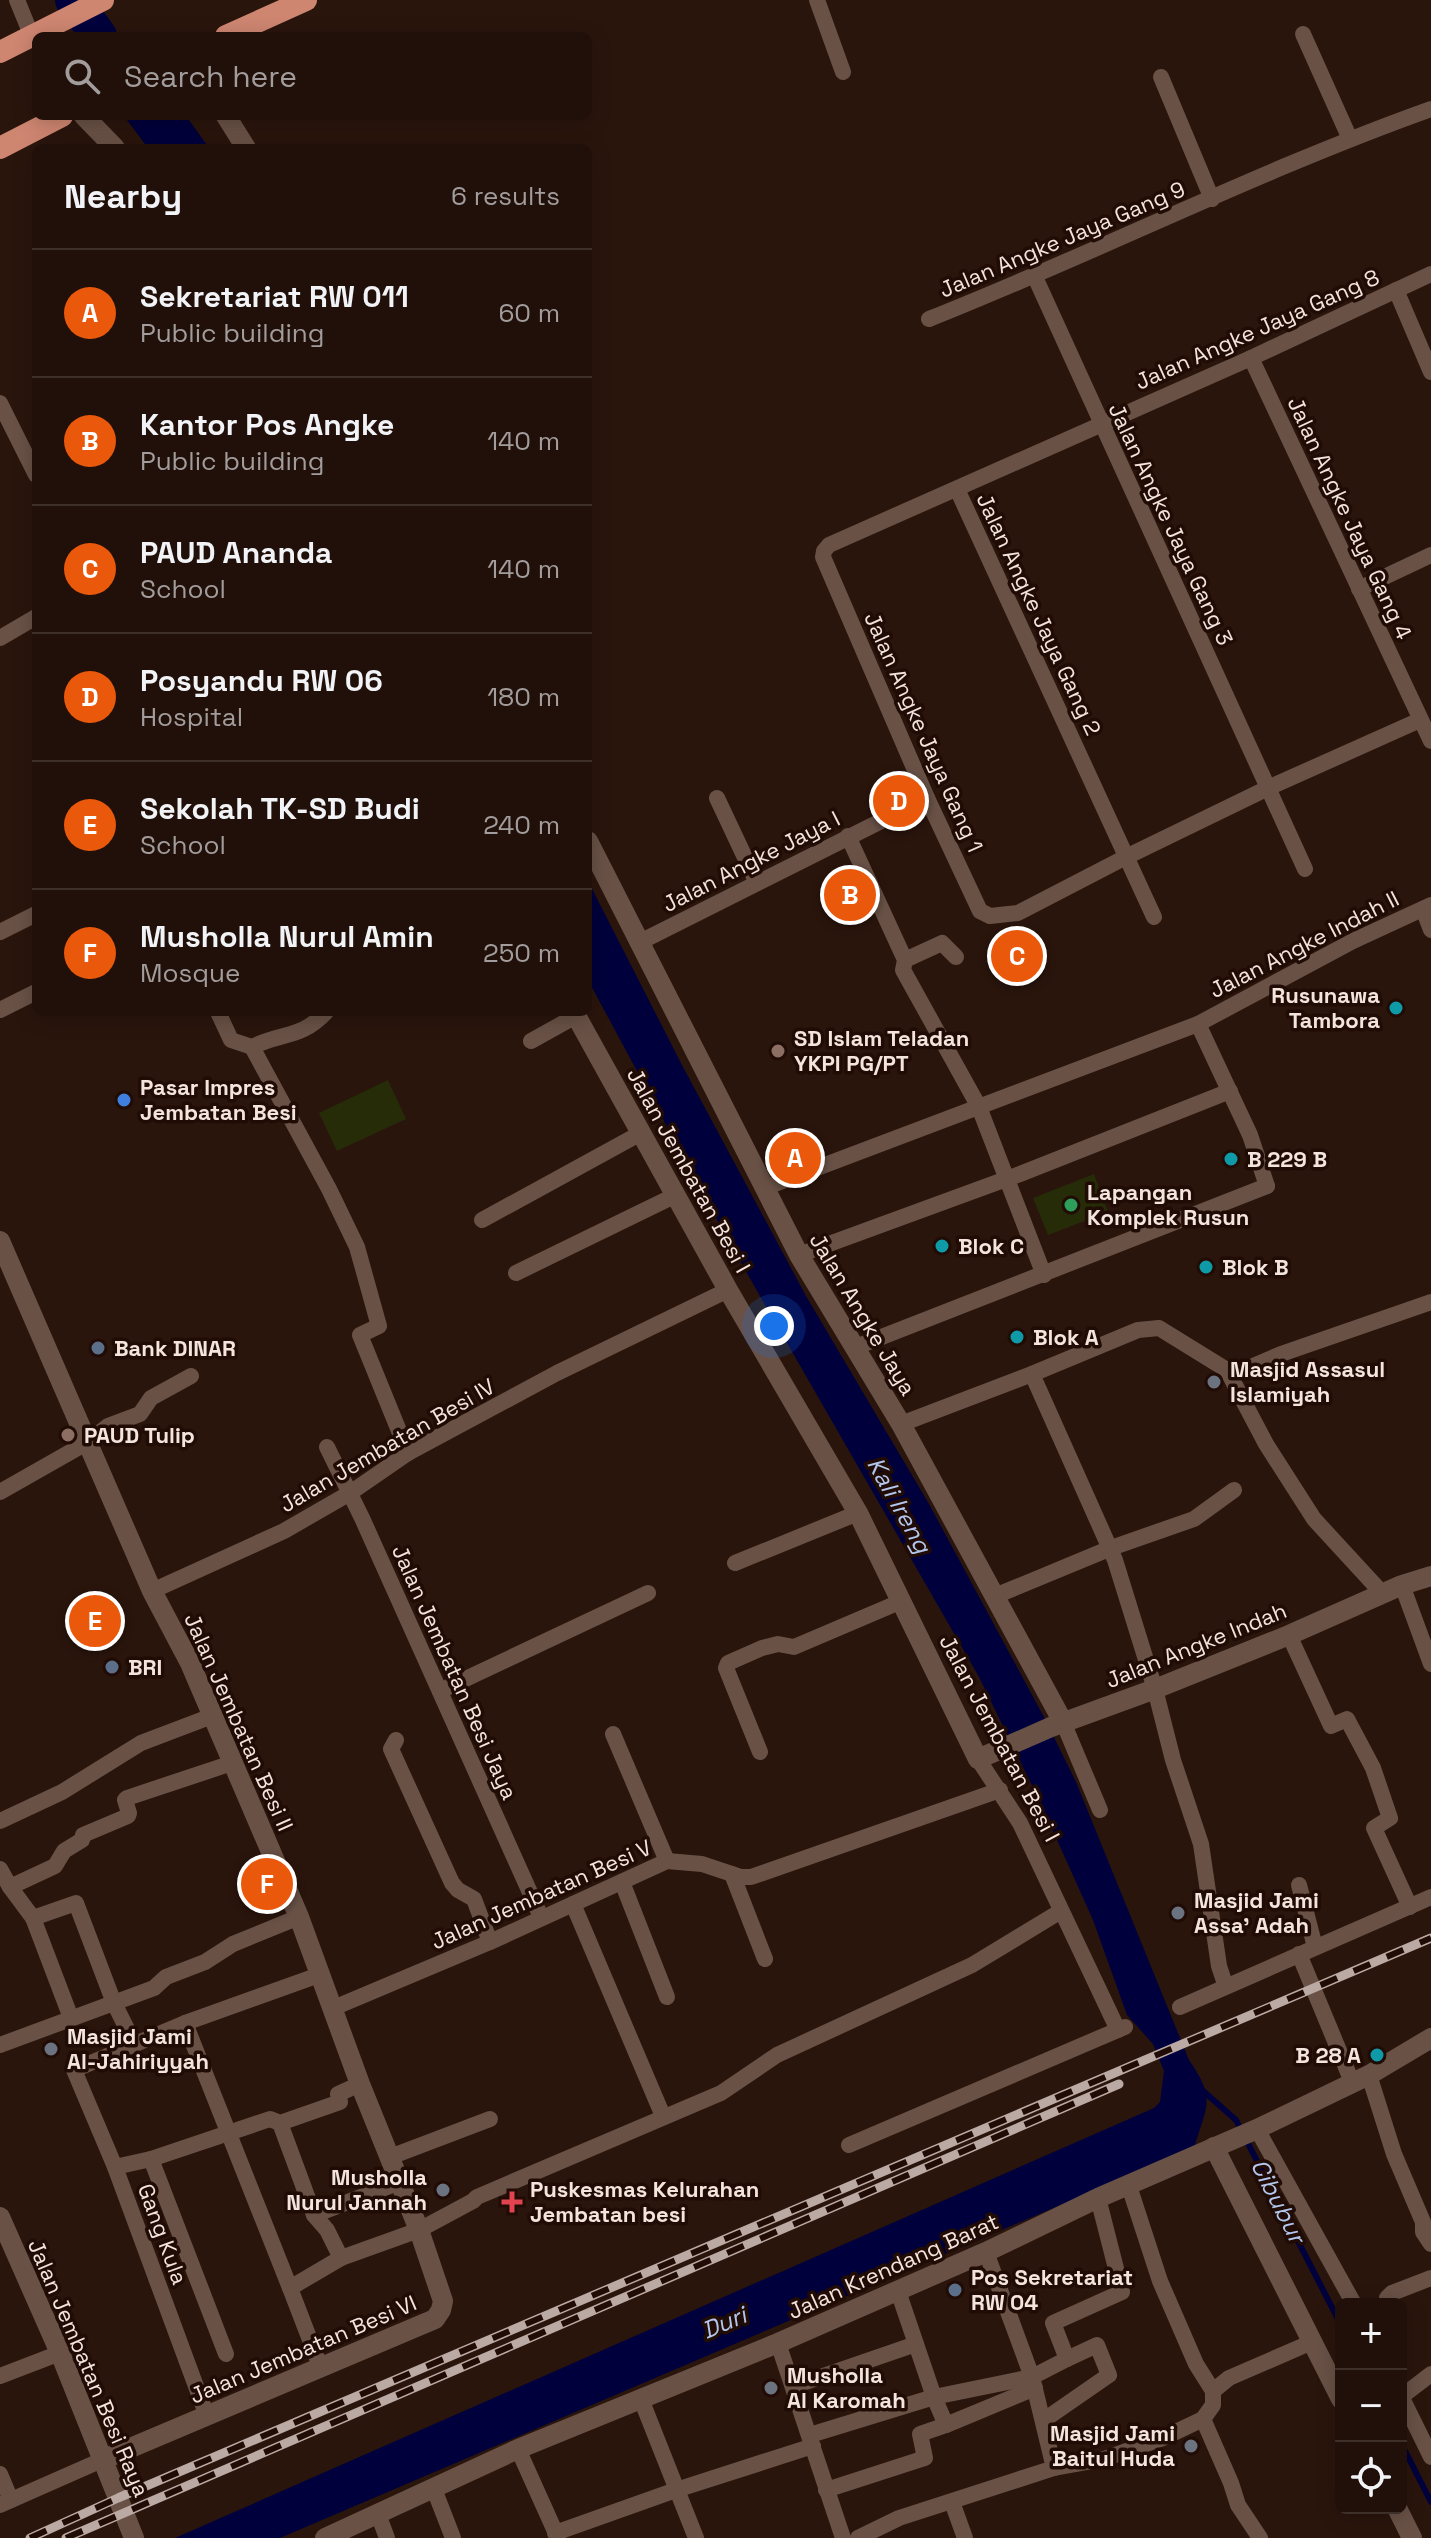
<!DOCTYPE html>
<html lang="en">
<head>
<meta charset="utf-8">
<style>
	body { margin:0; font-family:"Space Grotesk",sans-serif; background:#281912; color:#f1f3f6 }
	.controls { position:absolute; right:24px; bottom:24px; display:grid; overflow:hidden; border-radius:12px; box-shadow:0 4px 20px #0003 }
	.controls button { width:72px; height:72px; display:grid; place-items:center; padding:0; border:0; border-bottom:2px solid #3d302a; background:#201009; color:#f1f3f6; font:40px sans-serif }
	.you { position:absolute; left:774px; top:1326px; width:28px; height:28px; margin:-20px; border:6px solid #fff; border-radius:50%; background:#1a73e8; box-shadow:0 0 0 12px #1a73e833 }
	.badge { display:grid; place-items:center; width:52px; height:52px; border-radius:50%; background:#ea580c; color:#fff; font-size:26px; font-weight:700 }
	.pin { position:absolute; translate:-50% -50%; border:4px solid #fff; box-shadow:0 2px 8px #0006 }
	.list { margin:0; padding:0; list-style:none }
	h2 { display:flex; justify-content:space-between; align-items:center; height:104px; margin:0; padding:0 32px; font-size:34px }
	h2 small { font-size:26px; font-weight:400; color:#a29d9c }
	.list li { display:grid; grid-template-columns:52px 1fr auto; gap:24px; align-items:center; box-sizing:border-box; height:128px; padding:0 32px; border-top:2px solid #3d302a }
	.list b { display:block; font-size:30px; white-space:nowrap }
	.list p { margin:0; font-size:26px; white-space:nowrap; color:#a29d9c }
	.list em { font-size:26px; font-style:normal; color:#a29d9c }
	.icon { flex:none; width:44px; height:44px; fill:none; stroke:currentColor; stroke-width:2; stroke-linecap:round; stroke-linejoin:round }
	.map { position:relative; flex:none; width:1431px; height:2538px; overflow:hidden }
	.search { position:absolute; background:#201009; box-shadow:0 4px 20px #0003; left:32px; top:32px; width:560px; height:88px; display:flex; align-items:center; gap:20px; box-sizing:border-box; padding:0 28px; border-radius:12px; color:#a29d9c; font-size:30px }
	.panel { position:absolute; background:#201009; box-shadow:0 4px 20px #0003; left:32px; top:144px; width:560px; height:872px; border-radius:12px }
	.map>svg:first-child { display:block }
	.green { fill:#262b08 }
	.water { fill:#00003c }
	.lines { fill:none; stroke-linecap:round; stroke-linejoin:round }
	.stream { stroke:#00003c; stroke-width:6 }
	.river { stroke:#00003c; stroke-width:36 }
	.minor { stroke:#695146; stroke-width:16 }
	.tertiary { stroke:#695146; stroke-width:20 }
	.trunk { stroke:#ce8671; stroke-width:22 }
	.rail-casing { stroke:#bba9a3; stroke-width:9 }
	.rail { stroke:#200c05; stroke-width:6; stroke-dasharray:18; stroke-linecap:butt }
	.culture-dot { fill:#0f9aa8; stroke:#200c05; stroke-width:3 }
	.education-dot { fill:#8d6e63; stroke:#200c05; stroke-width:3 }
	.shop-dot { fill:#3f7fe0; stroke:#200c05; stroke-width:3 }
	.leisure-dot { fill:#2e9e5b; stroke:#200c05; stroke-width:3 }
	.service-dot { fill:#5c6f8a; stroke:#200c05; stroke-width:3 }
	.worship-dot { fill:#6b7280; stroke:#200c05; stroke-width:3 }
	.health-dot { fill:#e0444e; stroke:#200c05; stroke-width:3 }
	.labels { text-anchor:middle; stroke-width:7; stroke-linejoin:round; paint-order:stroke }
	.street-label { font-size:22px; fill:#f4e4de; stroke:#200c05 }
	.poi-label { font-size:22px; font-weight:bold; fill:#f4e4de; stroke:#200c05; text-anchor:start }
	.water-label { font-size:24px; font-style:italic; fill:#b3c7ee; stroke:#200c05 }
</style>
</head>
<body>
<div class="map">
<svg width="1431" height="2538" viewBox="0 0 1431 2538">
	<rect width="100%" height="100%" fill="#2a150c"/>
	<g class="green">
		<path d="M388 1080 406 1119 337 1151 319 1113Z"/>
		<path d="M1094 1174 1108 1212 1048 1235 1033 1198Z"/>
	</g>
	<g class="water">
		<path d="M124 116H186L209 148H148Z"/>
		<path d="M588 881 683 1067 806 1296 929 1504 1045 1719 1076 1782 1189 2060C1216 2099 1207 2105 1194 2148L280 2538H175L1154 2108 1160 2102 1164 2071 1153 2044 1127 2015 1093 1920 1040 1802 979 1677 729 1242 588 980Z"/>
	</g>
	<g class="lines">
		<g class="stream">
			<path d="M1202 2090 1236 2120 1341 2325"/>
			<path d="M1401 2443 1431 2502"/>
		</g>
		<path class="river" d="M73 0 99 36"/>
		<g class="minor">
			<path d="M17 0 28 27"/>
			<path d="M817 0 843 72"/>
			<path d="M1303 34 1350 139"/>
			<path d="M1161 77 1212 199"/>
			<path d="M1035 277 1305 869"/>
			<path d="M1396 290 1431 372"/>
			<path d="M929 319C1098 252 1260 170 1431 109"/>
			<path d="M1251 358 1431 741"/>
			<path d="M0 403 36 475"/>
			<path d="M957 489 1154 917"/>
			<path d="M1359 589 1431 555"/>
			<path d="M0 638 36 617"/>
			<path d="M1420 720 1268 788 1126 857 1018 913 990 916 980 911 927 798 823 557 824 551 829 545 1251 358 1431 274"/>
			<path d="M717 798 757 883"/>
			<path d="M848 836 905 960 903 970 979 1107 1044 1275"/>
			<path d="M1423 909 1431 930"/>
			<path d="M0 932 36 914"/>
			<path d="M638 943 927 798"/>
			<path d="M905 960 942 943 956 957"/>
			<path d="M0 1010 36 992"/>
			<path d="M218 1012 231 1040 252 1047"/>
			<path d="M326 1012C301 1039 282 1032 252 1047L329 1189 357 1247 379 1326 360 1335 408 1453"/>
			<path d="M1198 1024 1250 1135 1267 1186"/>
			<path d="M531 1041 576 1016"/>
			<path d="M764 1188 1198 1024 1353 941 1431 905"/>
			<path d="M482 1220 641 1133"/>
			<path d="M799 1255 1020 1174 1230 1091"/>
			<path d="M516 1273 676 1195"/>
			<path d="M856 1347 1267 1186"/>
			<path d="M1232 1375 1281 1354 1431 1302"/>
			<path d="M901 1424 1032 1374"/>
			<path d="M327 1447 362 1518 541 1917"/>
			<path d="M0 1492 88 1442 108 1426 140 1414 151 1398 191 1376"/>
			<path d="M735 1563 858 1513"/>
			<path d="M1402 1585 1431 1664"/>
			<path d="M152 1591 284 1531 350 1493 408 1453 557 1373 728 1290"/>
			<path d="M995 1596 1111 1548 1194 1519 1234 1490"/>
			<path d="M1289 1635 1331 1726 1347 1719 1373 1768 1390 1818 1374 1828 1410 1907"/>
			<path d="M440 1691 648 1593"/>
			<path d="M1063 1722 1100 1810"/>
			<path d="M613 1734 667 1861"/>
			<path d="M396 1740 391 1749 452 1883 458 1890 474 1899 490 1942"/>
			<path d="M760 1752 726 1668 728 1663 762 1648 778 1644 794 1647 902 1601"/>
			<path d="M978 1759 1020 1823 1118 2030"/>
			<path d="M0 1821 62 1792 141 1743 212 1716"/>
			<path d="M0 1869 10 1887"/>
			<path d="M732 1874 765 1959"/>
			<path d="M622 1882 667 1997"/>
			<path d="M1299 1885 1315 1947"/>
			<path d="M573 1904 663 2116"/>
			<path d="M33 1918 71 2018"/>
			<path d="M1299 1954 1352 2082"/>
			<path d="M1228 1984H1225L1219 1966 1201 1844 1173 1760 1155 1689 1115 1560 1032 1374 1138 1330 1159 1328 1227 1370 1266 1444 1314 1519 1383 1594"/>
			<path d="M1180 2007 1431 1897"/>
			<path d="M331 2009 490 1942 667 1861 702 1864 741 1877H751L1000 1790"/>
			<path d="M185 2023 290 2288 341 2258 419 2230 473 2201 477 2197 721 2093 777 2055 972 1965 1061 1911"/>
			<path d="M0 2045 154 1988 166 1977 205 1962 233 1944 299 1917"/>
			<path d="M135 2045 114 2003 76 1903 33 1918 10 1887 55 1866 64 1851 82 1840 83 1835 128 1816 129 1813 125 1800 127 1798 232 1763"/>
			<path d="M1369 2075 1394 2154 1423 2222V2232L1431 2244"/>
			<path d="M280 2123 314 2215 400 2182"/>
			<path d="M1257 2129 1354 2304"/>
			<path d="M849 2145 1125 2027"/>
			<path d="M390 2157 490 2119"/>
			<path d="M115 2167 151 2159"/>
			<path d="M1129 2186 1160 2281 1196 2364 1213 2391"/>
			<path d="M314 2215 327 2230 341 2258"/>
			<path d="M986 2252 1032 2377 1054 2468"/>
			<path d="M290 2288 320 2366"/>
			<path d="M1389 2304 1387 2298 1392 2293 1431 2278"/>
			<path d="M778 2343 843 2538"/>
			<path d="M226 2354 151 2159 270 2119 280 2123 340 2102 338 2094 360 2084"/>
			<path d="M0 2376 60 2353"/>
			<path d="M794 2386 916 2344"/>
			<path d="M1401 2396 1431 2457"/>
			<path d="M1401 2397 1431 2374"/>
			<path d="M641 2399 696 2538"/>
			<path d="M207 2416 115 2167 74 2070 185 2023 319 1975"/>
			<path d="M1203 2419 1231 2483 1238 2505 1260 2538"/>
			<path d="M1044 2420 1109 2375 1097 2345 1067 2359"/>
			<path d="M946 2425 1035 2388"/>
			<path d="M810 2435 934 2397 898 2291"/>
			<path d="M518 2449 558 2538"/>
			<path d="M0 2474 11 2500"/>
			<path d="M434 2489 453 2538"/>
			<path d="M826 2490 925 2458 920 2434 946 2425 934 2397 1032 2377 1067 2359 1053 2323 1122 2292 1098 2198"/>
			<path d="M952 2502 965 2538"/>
			<path d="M0 2505 102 2460"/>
			<path d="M378 2514 387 2538"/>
			<path d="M555 2533 676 2490 813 2446"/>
			<path d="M858 2538 899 2518 1054 2468 1104 2459 1163 2438 1203 2419 1213 2405V2391L1229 2378 1312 2342"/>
		</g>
		<g class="tertiary">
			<path d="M84 116 115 148"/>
			<path d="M226 116 246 148"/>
			<path d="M588 841 799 1255 901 1424 1063 1722"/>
			<path d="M574 1012 728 1290 858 1513 978 1759 1051 1727 1155 1689 1289 1635 1402 1585 1431 1576"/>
			<path d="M0 1241 152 1591 190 1663 299 1917 360 2084 419 2230 443 2301 441 2310 435 2319 102 2460"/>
			<path d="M1214 2147 1341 2399"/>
			<path d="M0 2217 60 2353 134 2538"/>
			<path d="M1397 2508 1412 2538"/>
			<path d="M325 2538 518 2449 778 2343 986 2252 1098 2198 1257 2129 1369 2075 1431 2038"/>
		</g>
		<g class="trunk">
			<path d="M226 36 306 0"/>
			<path d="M0 52 103 0"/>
			<path d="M0 148 62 116"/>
		</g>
		<g class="rail-casing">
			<g id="rail">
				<path d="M30 2538 118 2498 1431 1938"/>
				<path d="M66 2538 1119 2084"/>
			</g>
		</g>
		<use href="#rail" class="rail"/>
	</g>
	<g class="culture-dot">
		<circle cx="1396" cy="1008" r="8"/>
		<circle cx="1231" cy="1159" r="8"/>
		<circle cx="942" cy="1246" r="8"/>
		<circle cx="1206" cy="1267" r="8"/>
		<circle cx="1017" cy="1337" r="8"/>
		<circle cx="1377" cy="2055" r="8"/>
	</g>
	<g class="education-dot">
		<circle cx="778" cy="1051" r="8"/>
		<circle cx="68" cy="1435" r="8"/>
	</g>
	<circle class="shop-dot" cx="124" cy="1100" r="8"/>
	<circle class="leisure-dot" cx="1071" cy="1205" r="8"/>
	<g class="service-dot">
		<circle cx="98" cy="1348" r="8"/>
		<circle cx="112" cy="1667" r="8"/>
		<circle cx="955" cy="2290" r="8"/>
	</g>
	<g class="worship-dot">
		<circle cx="1214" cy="1382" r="8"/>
		<circle cx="1178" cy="1913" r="8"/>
		<circle cx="51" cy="2049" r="8"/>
		<circle cx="443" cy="2190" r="8"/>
		<circle cx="771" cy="2388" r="8"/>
		<circle cx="1191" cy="2446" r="8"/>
	</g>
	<path class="health-dot" d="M508 2190h8v8h8v8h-8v8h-8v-8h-8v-8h8z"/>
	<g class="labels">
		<g class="street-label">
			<text transform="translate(1062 239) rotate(-23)" y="8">Jalan Angke Jaya Gang 9</text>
			<text transform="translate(1257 329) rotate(-24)" y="8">Jalan Angke Jaya Gang 8</text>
			<text transform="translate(1350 518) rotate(65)" y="8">Jalan Angke Jaya Gang 4</text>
			<text transform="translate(1171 524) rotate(65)" y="8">Jalan Angke Jaya Gang 3</text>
			<text transform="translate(1039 614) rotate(65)" y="8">Jalan Angke Jaya Gang 2</text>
			<text transform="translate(924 732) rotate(66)" y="8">Jalan Angke Jaya Gang 1</text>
			<text transform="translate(751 861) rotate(-27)" y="8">Jalan Angke Jaya I</text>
			<text transform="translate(1304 944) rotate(-27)" y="8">Jalan Angke Indah II</text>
			<text transform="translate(689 1170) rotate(61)" y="8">Jalan Jembatan Besi I</text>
			<text transform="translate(863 1314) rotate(59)" y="8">Jalan Angke Jaya</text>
			<text transform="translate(387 1445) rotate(-30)" y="8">Jalan Jembatan Besi IV</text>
			<text transform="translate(1196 1645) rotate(-22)" y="8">Jalan Angke Indah</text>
			<text transform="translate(455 1672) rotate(66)" y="8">Jalan Jembatan Besi Jaya</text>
			<text transform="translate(239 1722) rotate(66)" y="8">Jalan Jembatan Besi II</text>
			<text transform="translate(1000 1738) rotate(62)" y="8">Jalan Jembatan Besi I</text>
			<text transform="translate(541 1894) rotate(-24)" y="8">Jalan Jembatan Besi V</text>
			<text transform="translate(163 2234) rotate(70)" y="8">Gang Kula</text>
			<text transform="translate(893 2266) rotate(-24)" y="8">Jalan Krendang Barat</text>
			<text transform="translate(303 2349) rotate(-23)" y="8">Jalan Jembatan Besi VI</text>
			<text transform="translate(89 2368) rotate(67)" y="8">Jalan Jembatan Besi Raya</text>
		</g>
		<g class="poi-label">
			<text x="1380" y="1003" text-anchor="end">Rusunawa<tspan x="1380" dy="25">Tambora</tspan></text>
			<text x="794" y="1046">SD Islam Teladan<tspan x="794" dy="25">YKPI PG/PT</tspan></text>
			<text x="140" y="1095">Pasar Impres<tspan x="140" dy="25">Jembatan Besi</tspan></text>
			<text x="1247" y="1167">B 229 B</text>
			<text x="1087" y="1200">Lapangan<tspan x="1087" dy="25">Komplek Rusun</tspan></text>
			<text x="958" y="1254">Blok C</text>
			<text x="1222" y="1275">Blok B</text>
			<text x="1033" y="1345">Blok A</text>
			<text x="114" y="1356">Bank DINAR</text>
			<text x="1230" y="1377">Masjid Assasul<tspan x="1230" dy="25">Islamiyah</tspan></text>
			<text x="84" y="1443">PAUD Tulip</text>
			<text x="128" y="1675">BRI</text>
			<text x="1194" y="1908">Masjid Jami<tspan x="1194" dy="25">Assa' Adah</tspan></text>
			<text x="67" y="2044">Masjid Jami<tspan x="67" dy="25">Al-Jahiriyyah</tspan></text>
			<text x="1361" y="2063" text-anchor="end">B 28 A</text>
			<text x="427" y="2185" text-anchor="end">Musholla<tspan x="427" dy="25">Nurul Jannah</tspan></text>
			<text x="530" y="2197">Puskesmas Kelurahan<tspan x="530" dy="25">Jembatan besi</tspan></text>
			<text x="971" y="2285">Pos Sekretariat<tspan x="971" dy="25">RW 04</tspan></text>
			<text x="787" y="2383">Musholla<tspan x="787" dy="25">Al Karomah</tspan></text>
			<text x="1175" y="2441" text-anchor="end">Masjid Jami<tspan x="1175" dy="25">Baitul Huda</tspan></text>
		</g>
		<g class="water-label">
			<text transform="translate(899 1505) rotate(61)" y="8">Kali Ireng</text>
			<text transform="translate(1278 2201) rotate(63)" y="8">Cibubur</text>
			<text transform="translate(724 2323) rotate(-23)" y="8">Duri</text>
		</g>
	</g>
</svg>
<div class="controls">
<button>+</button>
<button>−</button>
<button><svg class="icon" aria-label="locate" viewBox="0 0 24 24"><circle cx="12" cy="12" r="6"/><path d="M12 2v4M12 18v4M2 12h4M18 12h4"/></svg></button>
</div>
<div class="you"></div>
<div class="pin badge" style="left:795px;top:1158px">A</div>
<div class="pin badge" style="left:850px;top:895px">B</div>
<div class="pin badge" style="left:1017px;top:956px">C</div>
<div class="pin badge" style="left:899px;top:801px">D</div>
<div class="pin badge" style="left:95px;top:1621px">E</div>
<div class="pin badge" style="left:267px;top:1884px">F</div>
<div class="search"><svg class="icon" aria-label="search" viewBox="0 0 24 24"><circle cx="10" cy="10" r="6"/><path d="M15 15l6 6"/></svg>Search here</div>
<section class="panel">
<h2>Nearby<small>6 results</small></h2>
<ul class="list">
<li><span class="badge">A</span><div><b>Sekretariat RW 011</b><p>Public building</p></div><em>60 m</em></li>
<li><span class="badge">B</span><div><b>Kantor Pos Angke</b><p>Public building</p></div><em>140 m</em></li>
<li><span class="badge">C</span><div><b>PAUD Ananda</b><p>School</p></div><em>140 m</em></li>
<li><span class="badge">D</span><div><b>Posyandu RW 06</b><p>Hospital</p></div><em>180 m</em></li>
<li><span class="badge">E</span><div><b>Sekolah TK-SD Budi</b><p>School</p></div><em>240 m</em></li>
<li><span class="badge">F</span><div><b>Musholla Nurul Amin</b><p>Mosque</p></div><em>250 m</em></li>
</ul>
</section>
</div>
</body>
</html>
